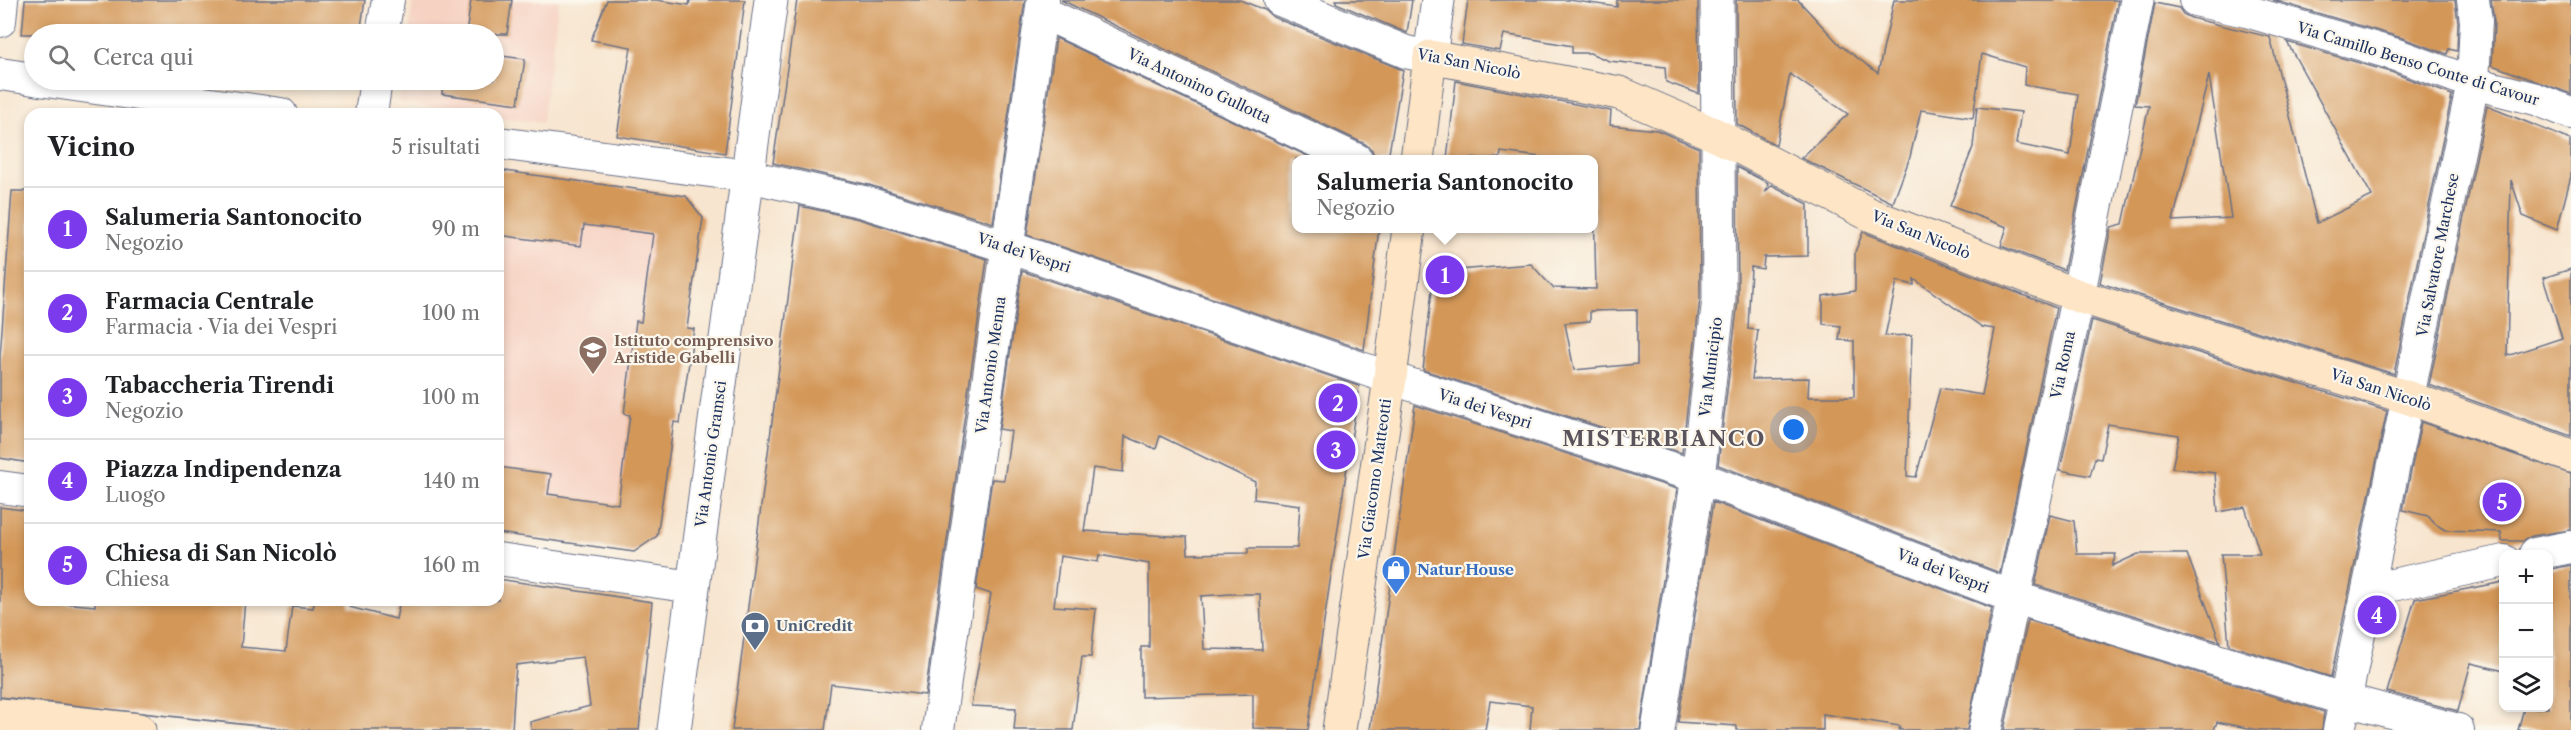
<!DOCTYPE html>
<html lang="it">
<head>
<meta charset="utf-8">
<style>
	body { margin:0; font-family:"Libre Caslon Text",serif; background:#f6f6f6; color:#202124 }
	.controls { position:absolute; right:18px; bottom:18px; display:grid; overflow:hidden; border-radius:12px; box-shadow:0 3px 9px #0003 }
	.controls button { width:54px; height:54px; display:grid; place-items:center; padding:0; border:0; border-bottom:2px solid #e0e0e0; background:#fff; color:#202124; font:30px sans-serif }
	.you { position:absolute; left:1794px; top:430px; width:21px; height:21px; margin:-15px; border:4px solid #fff; border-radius:50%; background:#1a73e8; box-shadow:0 0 0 9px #1a73e833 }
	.badge { display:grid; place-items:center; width:39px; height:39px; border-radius:50%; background:#7c3aed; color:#fff; font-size:20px; font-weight:700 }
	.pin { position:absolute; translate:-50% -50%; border:3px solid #fff; box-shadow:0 2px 6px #0006 }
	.popup { position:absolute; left:1292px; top:155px; width:306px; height:78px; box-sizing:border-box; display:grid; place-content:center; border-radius:12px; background:#fff; filter:drop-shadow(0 2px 4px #0005); font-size:20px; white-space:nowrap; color:#757577 }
	.popup b { font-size:22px; color:#202124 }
	.popup::after { content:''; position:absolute; left:50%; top:100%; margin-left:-12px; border:12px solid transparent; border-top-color:#fff }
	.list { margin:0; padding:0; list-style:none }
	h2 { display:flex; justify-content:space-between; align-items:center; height:78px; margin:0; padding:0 24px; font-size:26px }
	h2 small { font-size:20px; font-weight:400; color:#757577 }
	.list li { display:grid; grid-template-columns:39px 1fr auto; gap:18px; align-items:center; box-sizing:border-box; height:84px; padding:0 24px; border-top:2px solid #e0e0e0 }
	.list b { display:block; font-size:22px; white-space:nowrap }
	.list p { margin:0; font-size:20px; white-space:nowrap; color:#757577 }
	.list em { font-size:20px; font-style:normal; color:#757577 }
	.icon { flex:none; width:33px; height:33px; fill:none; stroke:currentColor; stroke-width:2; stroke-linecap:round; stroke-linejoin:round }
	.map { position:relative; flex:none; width:2571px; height:730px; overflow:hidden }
	.search { position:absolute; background:#fff; box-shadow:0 3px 9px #0003; left:24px; top:24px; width:480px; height:66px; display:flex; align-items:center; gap:15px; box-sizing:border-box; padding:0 21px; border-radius:33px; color:#757577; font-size:22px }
	.panel { position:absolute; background:#fff; box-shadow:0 3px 9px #0003; left:24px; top:108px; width:480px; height:498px; border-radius:18px }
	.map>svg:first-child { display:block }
	.built { fill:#f6d2c3 }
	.building { fill:#d39759; fill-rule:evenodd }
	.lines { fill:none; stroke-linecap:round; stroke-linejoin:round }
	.minor-casing { stroke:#686f86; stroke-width:34 }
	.tertiary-casing { stroke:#686f86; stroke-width:35 }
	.secondary-casing { stroke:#686f86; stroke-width:35 }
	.minor { stroke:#fff; stroke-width:32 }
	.tertiary { stroke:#fff; stroke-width:33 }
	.secondary { stroke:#fde5c5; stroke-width:33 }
	.labels { text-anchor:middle; stroke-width:4.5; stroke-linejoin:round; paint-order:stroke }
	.street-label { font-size:15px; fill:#1b2f5e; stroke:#fbf7ec }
	.education-label { font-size:15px; font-weight:bold; fill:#785e54; stroke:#fbf7ec; text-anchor:start }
	.shop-label { font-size:15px; font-weight:bold; fill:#366cbe; stroke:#fbf7ec; text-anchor:start }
	.service-label { font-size:15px; font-weight:bold; fill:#4e5e75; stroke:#fbf7ec; text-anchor:start }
	.district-label { font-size:21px; font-weight:bold; letter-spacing:1.5px; fill:#5b535c; stroke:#fbf7ec }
</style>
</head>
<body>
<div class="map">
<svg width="2571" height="730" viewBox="0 0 2571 730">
	<rect width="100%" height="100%" fill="#fbf7ec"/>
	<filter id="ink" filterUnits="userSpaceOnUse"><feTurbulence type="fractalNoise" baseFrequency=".0167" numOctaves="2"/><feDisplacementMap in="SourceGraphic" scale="12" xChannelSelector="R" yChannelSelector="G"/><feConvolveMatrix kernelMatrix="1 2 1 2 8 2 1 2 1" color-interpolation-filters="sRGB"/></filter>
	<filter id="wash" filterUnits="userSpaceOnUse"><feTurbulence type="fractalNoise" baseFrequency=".008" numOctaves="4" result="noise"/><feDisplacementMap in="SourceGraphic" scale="24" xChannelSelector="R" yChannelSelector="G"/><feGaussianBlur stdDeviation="1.35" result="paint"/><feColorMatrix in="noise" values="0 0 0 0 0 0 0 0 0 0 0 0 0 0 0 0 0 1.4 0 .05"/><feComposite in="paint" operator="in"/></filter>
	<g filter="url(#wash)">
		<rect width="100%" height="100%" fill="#f7e5cf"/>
		<g class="built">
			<path d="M413 0H559L542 123 498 117V114H479L399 103 403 80H494V34H409Z"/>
			<path d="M498 170 686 196 703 218 687 327 694 329 680 423 674 422 657 536 634 552 498 533Z"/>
		</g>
		<g id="blocks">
			<g class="building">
				<path d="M25 0H365L360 34H22Z"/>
				<path d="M471 0H512L507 34H466Z"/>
				<path d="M607 0H656L689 5 690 0H745L725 153 617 136 631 47 591 40Z"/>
				<path d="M797 0H1025L993 223 869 185 773 163Z"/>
				<path d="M1061 0H1240L1265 10 1273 17 1403 70 1388 159H1375L1372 150 1365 144Z"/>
				<path d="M1336 0H1412L1407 33 1336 3Z"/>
				<path d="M1468 0H1569L1617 7V0H1698L1699 94 1666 82 1665 67 1609 61 1590 53H1572V46L1504 34 1500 51 1462 44Z"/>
				<path d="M1736 0H1798L1840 45 1878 73 1894 0H2118L2064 270 2001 246 2007 227 1950 206 1973 147 1977 107 2021 112 2016 144 2070 155 2078 94 2024 85 2025 67 1982 54 1973 118 1921 110 1910 157 1893 203 1801 158 1848 114 1790 74 1776 145 1737 124Z"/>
				<path d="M2273 0H2455L2458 22 2457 51 2449 49 2447 54 2402 38Z"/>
				<path d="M2491 0H2571V94L2492 65 2494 22Z"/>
				<path d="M2155 3 2179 8 2183 14 2191 18 2270 37 2317 223 2372 196 2287 42 2391 72 2452 95 2394 374 2100 283 2111 227 2123 224 2149 106 2135 105ZM2209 75 2231 218 2173 221Z"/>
				<path d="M1056 38 1314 159H1296V228H1379L1364 350 1027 235Z"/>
				<path d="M494 55 525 59 518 104 442 94 443 80H494Z"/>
				<path d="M1456 81 1611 111 1610 125 1657 130 1699 148 1700 298 1682 453 1423 370 1434 272 1531 264 1553 288 1596 289 1593 159H1547L1548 158 1501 152 1500 158 1447 159ZM1637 310V364L1574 370 1565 323 1590 321V311Z"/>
				<path d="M2487 106 2571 140V176L2557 230 2523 216 2511 180 2507 356 2562 338 2543 278 2571 269V436L2429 385Z"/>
				<path d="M1737 167 1768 183 1766 191 1772 185 1808 204V256L1764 257 1763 269 1751 267 1748 329 1758 330 1752 379 1809 378 1808 397H1854V341L1839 340 1841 326 1823 324V296L1855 291V252L1863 232 2056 308 2000 573 1718 465 1738 301ZM1914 279 1982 327 1995 329 1982 395 1940 388 1916 477 1907 476 1912 335 1885 336 1897 281 1914 285Z"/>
				<path d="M498 170 686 196 703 218 687 328 694 329 680 423 674 422 657 536 634 552 498 533V467L551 474 548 494 618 504 630 415 624 414 636 321 641 322 653 234 584 225 581 246 498 235Z"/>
				<path d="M12 191H30V463L0 458V357Z"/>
				<path d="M800 206 859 219 987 259 925 695 831 684 825 730H732Z"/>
				<path d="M1022 271 1359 386 1308 730 1253 728V694L1141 697V647H1149V564L1099 555 1098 562 1060 556 1054 606 1096 609 1091 657H1082L1073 730H1014L1016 708 971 706 991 594 976 589 992 479 1004 480 1011 431 999 429ZM1125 436 1156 449 1160 436 1255 482 1254 499 1300 505 1297 548H1248V553L1188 554 1187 537 1084 531 1093 468 1123 472ZM1231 594H1260L1262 650 1204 649 1201 596Z"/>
				<path d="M2092 320 2387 411 2331 677 2229 645 2221 554H2260L2245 507 2218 512 2215 473 2172 468 2179 435 2108 424 2101 459 2095 458 2090 476 2060 470Z"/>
				<path d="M1415 405 1677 489 1640 730H1530L1532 706 1490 701 1485 730H1370Z"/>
				<path d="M2421 422 2571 474V530L2532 536 2523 541H2502L2501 532 2445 530 2435 524 2428 516 2403 510Z"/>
				<path d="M1713 502 1992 608 1967 730H1899L1900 726 1823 714V730H1737V726L1678 722Z"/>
				<path d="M0 507 30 511V600L95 606V600H245L241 647 286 651 292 606 313 608 315 600H349V607L396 619 400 600H498V579L652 602 639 730H531L530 722 590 706 583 657 516 665 512 730H293L0 697Z"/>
				<path d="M2050 515 2074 521 2077 554H2116L2112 566 2138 554H2187L2220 642 2035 585Z"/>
				<path d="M2571 565V730H2518L2524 708H2548V570Z"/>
				<path d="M2504 582V671L2471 663 2458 711 2387 692 2415 599Z"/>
				<path d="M2028 620 2324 712 2322 730H2258L2217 722 2214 730H2004Z"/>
			</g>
		</g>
	</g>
	<g filter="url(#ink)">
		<use href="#blocks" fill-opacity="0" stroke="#686f86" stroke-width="1.5"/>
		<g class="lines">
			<g class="minor-casing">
				<g id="minor">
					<path d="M1280 0 1406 52 1430 57"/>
					<path d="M2195 0 2246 11 2397 55 2473 83 2536 99 2571 113"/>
					<path d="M1042 12 1357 160"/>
					<path d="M0 21 2 0"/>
					<path d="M382 34 388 0"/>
					<path d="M0 74 34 79"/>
					<path d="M39 80 281 114"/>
					<path d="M371 114 376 80"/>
					<path d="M498 143 748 176 864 202 1008 247 1390 378 1698 477 2013 597 2346 700 2458 730"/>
					<path d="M0 487 30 491"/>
					<path d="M2535 554 2571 547"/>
					<path d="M498 559 693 587"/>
					<path d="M2369 590 2504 561"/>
					<path d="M938 730 1043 0"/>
					<path d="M2339 730 2473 83 2476 21 2473 0"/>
				</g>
			</g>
			<g class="tertiary-casing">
				<g id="tertiary">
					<path d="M1430 57 1438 0"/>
					<path d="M674 730 771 0"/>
					<path d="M1658 730 1698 477 1719 299 1717 0"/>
					<path d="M1985 730 2078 296 2137 0"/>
				</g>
			</g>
			<g class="secondary-casing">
				<g id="secondary">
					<path d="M1417 160 1430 57 1619 93 1718 136 1871 215 2078 296 2409 398 2571 456"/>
					<path d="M0 715 139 730"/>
					<path d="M1339 730 1390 378 1409 228"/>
				</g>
			</g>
			<use href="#minor" class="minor"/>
			<use href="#tertiary" class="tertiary"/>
			<use href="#secondary" class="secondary"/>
		</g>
	</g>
	<defs>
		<g id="school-pin" transform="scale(1.5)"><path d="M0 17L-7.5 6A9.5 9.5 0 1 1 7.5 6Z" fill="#8d6e63" stroke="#fbf7ec"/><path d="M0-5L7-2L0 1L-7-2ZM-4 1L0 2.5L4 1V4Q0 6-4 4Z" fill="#fff"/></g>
		<g id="shop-pin" transform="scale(1.5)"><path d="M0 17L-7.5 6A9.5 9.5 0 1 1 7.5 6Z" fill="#3f7fe0" stroke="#fbf7ec"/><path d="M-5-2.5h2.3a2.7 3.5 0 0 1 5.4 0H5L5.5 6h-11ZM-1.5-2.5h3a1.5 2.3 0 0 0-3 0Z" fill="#fff"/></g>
		<g id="bank-pin" transform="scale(1.5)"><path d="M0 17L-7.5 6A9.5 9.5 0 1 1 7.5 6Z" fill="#5c6f8a" stroke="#fbf7ec"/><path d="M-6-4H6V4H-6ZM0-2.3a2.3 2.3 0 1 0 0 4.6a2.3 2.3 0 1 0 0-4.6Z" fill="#fff"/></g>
	</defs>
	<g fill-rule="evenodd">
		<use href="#school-pin" x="593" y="350"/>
		<use href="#shop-pin" x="1396" y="570"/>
		<use href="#bank-pin" x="755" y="626"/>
	</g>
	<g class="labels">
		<g class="street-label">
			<text transform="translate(1469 64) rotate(11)" y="5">Via San Nicolò</text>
			<text transform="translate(2418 64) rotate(17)" y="5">Via Camillo Benso Conte di Cavour</text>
			<text transform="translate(1199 86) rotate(25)" y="5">Via Antonino Gullotta</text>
			<text transform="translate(1921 235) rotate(22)" y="5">Via San Nicolò</text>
			<text transform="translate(1024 253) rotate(18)" y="5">Via dei Vespri</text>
			<text transform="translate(2438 255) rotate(-79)" y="5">Via Salvatore Marchese</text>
			<text transform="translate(991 365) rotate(-82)" y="5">Via Antonio Menna</text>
			<text transform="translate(2063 365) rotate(-78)" y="5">Via Roma</text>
			<text transform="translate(1711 367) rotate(-83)" y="5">Via Municipio</text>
			<text transform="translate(2381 390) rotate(18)" y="5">Via San Nicolò</text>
			<text transform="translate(1485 409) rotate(18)" y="5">Via dei Vespri</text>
			<text transform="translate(711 454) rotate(-82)" y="5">Via Antonio Gramsci</text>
			<text transform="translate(1375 479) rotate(-82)" y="5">Via Giacomo Matteotti</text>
			<text transform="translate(1943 571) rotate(21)" y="5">Via dei Vespri</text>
		</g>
		<g class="education-label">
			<text x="614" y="346">Istituto comprensivo<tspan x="614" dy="17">Aristide Gabelli</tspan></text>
		</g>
		<g class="shop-label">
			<text x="1417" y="575">Natur House</text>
		</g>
		<g class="service-label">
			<text x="776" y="631">UniCredit</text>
		</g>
		<g class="district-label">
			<text x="1664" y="446">MISTERBIANCO</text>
		</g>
	</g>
</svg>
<div class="controls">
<button>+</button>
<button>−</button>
<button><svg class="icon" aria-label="layers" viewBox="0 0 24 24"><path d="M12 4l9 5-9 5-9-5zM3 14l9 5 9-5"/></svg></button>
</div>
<div class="you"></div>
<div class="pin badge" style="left:1445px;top:275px">1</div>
<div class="popup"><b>Salumeria Santonocito</b>Negozio</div>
<div class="pin badge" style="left:1338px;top:403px">2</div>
<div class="pin badge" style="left:1336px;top:450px">3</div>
<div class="pin badge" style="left:2377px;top:615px">4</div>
<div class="pin badge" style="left:2502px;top:502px">5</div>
<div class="search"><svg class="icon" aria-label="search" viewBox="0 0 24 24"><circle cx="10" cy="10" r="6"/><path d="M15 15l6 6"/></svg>Cerca qui</div>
<section class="panel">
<h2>Vicino<small>5 risultati</small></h2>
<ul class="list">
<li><span class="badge">1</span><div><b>Salumeria Santonocito</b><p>Negozio</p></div><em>90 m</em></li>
<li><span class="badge">2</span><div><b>Farmacia Centrale</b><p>Farmacia · Via dei Vespri</p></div><em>100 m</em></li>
<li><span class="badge">3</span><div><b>Tabaccheria Tirendi</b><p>Negozio</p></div><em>100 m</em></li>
<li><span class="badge">4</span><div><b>Piazza Indipendenza</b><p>Luogo</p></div><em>140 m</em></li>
<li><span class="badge">5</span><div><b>Chiesa di San Nicolò</b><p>Chiesa</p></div><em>160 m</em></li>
</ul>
</section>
</div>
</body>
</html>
